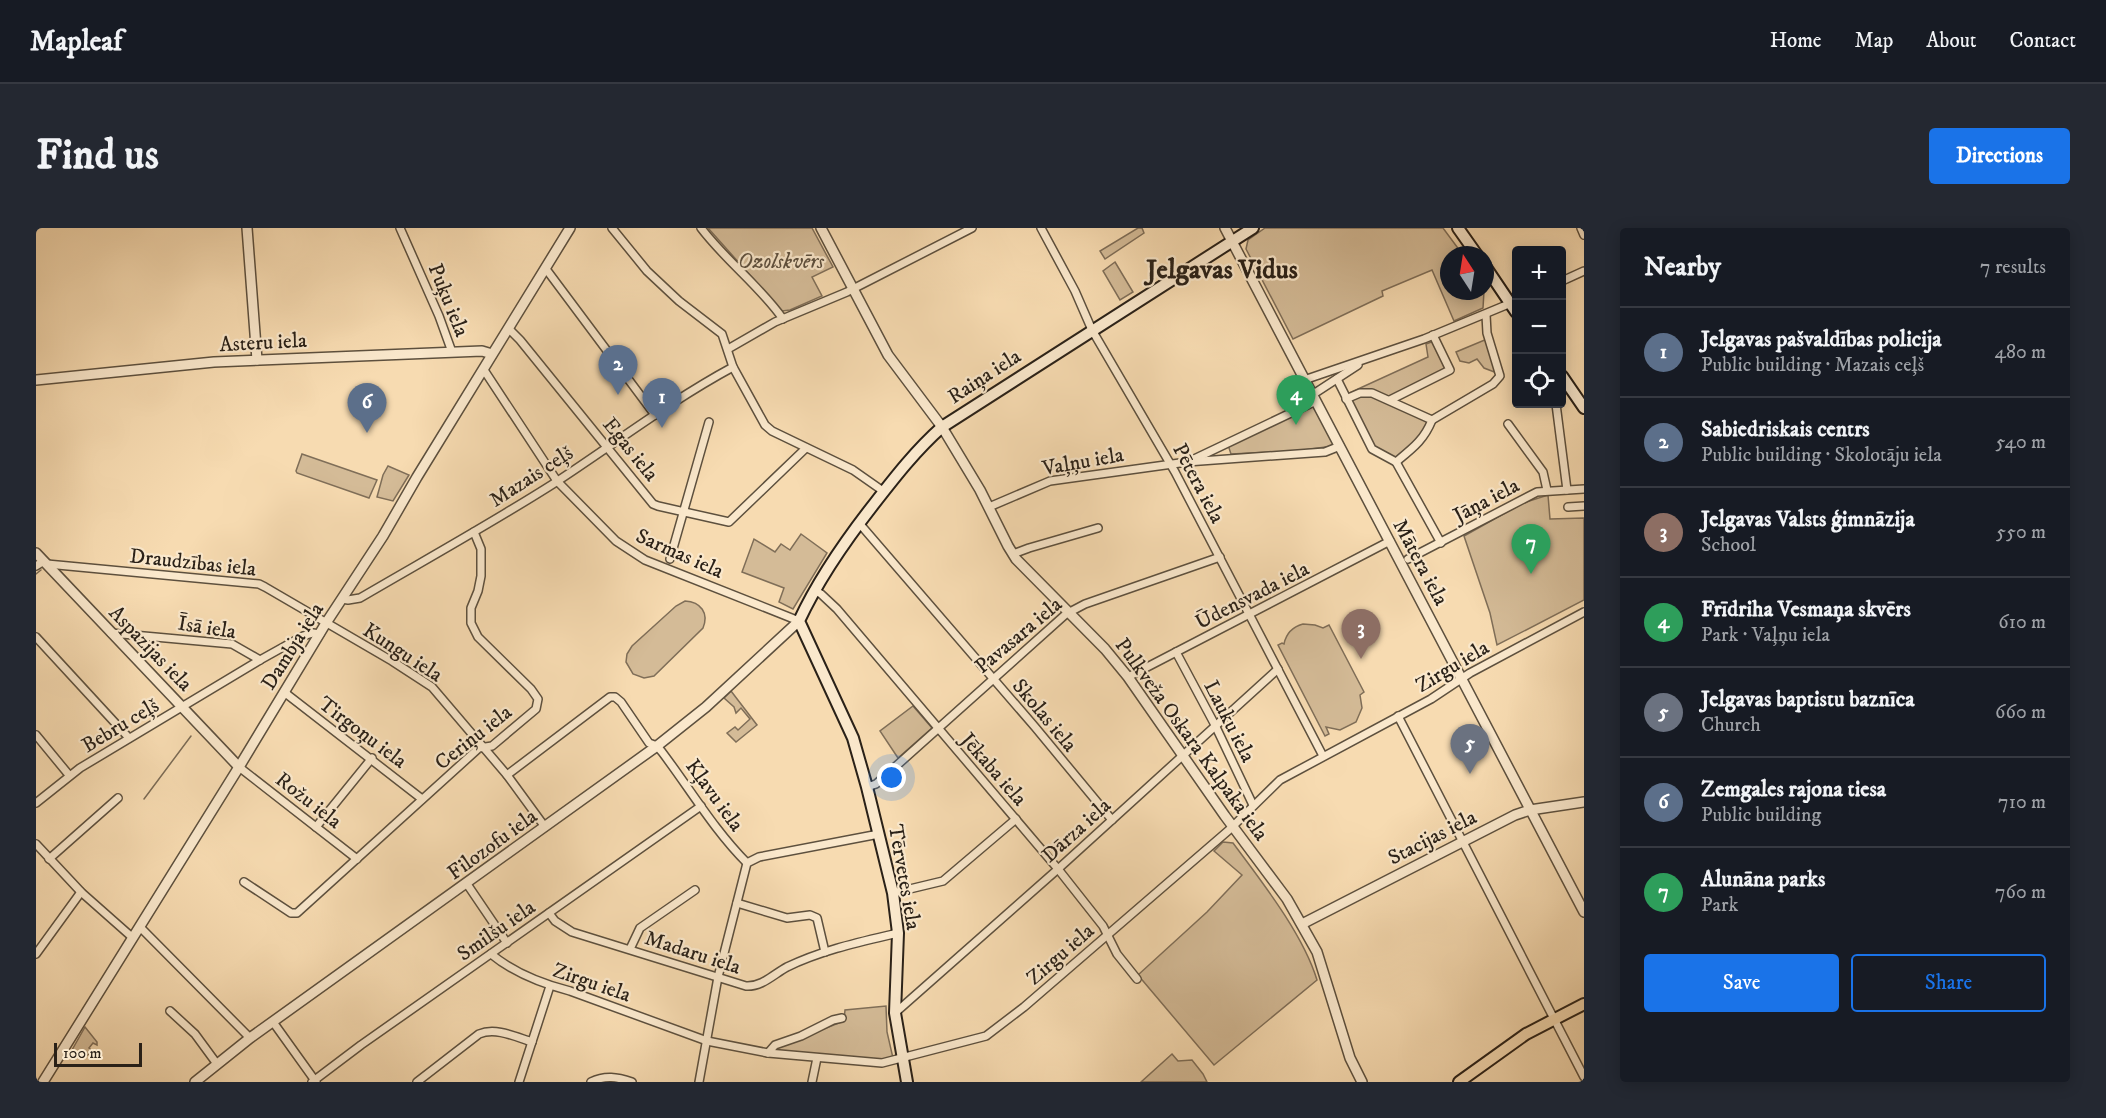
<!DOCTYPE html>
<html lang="en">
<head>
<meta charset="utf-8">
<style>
	body { margin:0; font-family:"IM FELL DW Pica",serif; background:#242831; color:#f1f3f6 }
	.controls { position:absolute; right:18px; top:18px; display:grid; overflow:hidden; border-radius:6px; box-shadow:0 3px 15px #0003 }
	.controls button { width:54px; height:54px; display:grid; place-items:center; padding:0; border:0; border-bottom:2px solid #363941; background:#171b24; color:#f1f3f6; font:30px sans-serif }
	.compass { position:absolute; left:1404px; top:18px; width:54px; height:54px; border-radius:50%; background:#171b24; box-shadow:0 3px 15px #0003; rotate:348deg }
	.scale { position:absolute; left:18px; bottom:15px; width:88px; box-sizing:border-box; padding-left:6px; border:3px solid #2a2118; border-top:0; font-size:16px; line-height:21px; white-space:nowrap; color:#2a2118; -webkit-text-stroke:4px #fae8cc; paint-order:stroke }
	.you { position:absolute; left:856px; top:550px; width:21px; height:21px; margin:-15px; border:4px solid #fff; border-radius:50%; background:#1a73e8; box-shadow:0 0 0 9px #1a73e833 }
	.badge { display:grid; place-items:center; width:39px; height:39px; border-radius:50%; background:#1a73e8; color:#fff; font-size:20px; font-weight:700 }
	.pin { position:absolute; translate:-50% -50px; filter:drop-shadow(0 2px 3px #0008) }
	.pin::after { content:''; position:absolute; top:32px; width:21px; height:18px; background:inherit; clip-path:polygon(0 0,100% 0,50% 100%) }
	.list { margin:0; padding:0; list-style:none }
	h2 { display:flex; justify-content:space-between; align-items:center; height:78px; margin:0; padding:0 24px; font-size:26px }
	h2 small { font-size:20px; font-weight:400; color:#9ea1a6 }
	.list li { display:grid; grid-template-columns:39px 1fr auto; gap:18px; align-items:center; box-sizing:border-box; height:90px; padding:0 24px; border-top:2px solid #363941 }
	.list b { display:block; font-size:22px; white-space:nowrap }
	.list p { margin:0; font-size:20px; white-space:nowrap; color:#9ea1a6 }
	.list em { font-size:20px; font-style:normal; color:#9ea1a6 }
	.actions { display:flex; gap:12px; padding:18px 24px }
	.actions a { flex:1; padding:14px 0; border:2px solid #1a73e8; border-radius:6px; text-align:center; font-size:21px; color:#1a73e8 }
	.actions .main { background:#1a73e8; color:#fff }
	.icon { flex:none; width:33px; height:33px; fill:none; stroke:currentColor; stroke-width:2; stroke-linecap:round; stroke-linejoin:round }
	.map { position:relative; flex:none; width:1548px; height:854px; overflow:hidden; border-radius:6px }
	header { display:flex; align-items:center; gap:36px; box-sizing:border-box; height:84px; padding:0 30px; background:#171b24; border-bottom:2px solid #363941 }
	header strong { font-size:28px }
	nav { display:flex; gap:33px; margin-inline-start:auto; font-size:21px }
	.intro { display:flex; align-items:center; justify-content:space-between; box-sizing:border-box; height:144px; padding:0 36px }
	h1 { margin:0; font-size:42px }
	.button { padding:15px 27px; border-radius:6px; background:#1a73e8; color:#fff; font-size:21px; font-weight:700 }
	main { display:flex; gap:36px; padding:0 36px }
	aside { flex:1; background:#171b24; border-radius:6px; box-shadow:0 3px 15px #0003 }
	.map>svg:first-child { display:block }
	.green { fill:#d4bb97; stroke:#7f6e58; stroke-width:1.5 }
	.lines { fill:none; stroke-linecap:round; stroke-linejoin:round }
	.stream { stroke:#7b6b55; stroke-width:1.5 }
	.minor-casing { stroke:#5d503e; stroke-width:10 }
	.tertiary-casing { stroke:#5d503e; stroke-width:12 }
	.secondary-casing { stroke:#2a2118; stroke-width:14 }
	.primary-casing { stroke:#2a2118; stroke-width:14 }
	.minor { stroke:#fae8cc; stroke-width:7 }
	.tertiary { stroke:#fae8cc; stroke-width:9 }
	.secondary { stroke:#fae8cc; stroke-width:10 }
	.primary { stroke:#f7dbb1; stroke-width:10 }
	.labels { text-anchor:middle; stroke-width:4.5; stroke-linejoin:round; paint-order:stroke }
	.park-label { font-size:21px; font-style:italic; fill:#5d4f3e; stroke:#fae8cc }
	.street-label { font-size:21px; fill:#2a2118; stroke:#fae8cc }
	.district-label { font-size:27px; font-weight:bold; fill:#2a2118; stroke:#fae8cc }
</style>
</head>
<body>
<header>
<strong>Mapleaf</strong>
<nav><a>Home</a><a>Map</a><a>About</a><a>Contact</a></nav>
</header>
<div class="intro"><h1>Find us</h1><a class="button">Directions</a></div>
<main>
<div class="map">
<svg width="1548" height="854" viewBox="0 0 1548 854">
	<rect width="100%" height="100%" fill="#f7dbb1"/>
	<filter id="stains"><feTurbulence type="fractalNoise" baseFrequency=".00333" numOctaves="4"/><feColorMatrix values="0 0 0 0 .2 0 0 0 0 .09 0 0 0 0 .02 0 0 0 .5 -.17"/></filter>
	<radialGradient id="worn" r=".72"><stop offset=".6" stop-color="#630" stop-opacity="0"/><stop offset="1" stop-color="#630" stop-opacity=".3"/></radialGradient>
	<g class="green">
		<path d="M672 0H776L797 39 776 49 786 68 754 82 746 83Z"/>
		<path d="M1102 0H1106L1108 5 1069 31 1064 23Z"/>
		<path d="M1229 0H1407L1427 27H1413V63H1448L1447 80 1418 93 1396 42 1346 63 1347 68 1257 111 1210 21 1212 12Z"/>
		<path d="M1079 34 1097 64 1084 72 1067 43Z"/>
		<path d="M1451 111 1461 145 1448 140 1441 131 1433 135 1424 133 1420 124Z"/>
		<path d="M1398 113 1411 140 1352 169 1332 163 1313 168 1311 166 1392 129 1390 116Z"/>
		<path d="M1333 166 1392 193 1387 208 1360 232 1339 219 1313 173 1325 167Z"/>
		<path d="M1276 177 1298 213 1297 218 1260 223 1195 226 1192 217Z"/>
		<path d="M266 226 341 252 333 270 261 245 260 243Z"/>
		<path d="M352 238 373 247 357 273 341 269 347 247Z"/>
		<path d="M1512 267 1514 291 1548 290V372L1461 417 1454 385 1428 308 1487 275Z"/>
		<path d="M765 306 791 325 757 381 743 374 748 360 706 344 718 311 739 324 745 316 754 322Z"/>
		<path d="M649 373C665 374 673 385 667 400L618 448 608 450 597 446 590 434 591 426 596 418 640 378Z"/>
		<path d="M1267 396 1279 397 1287 400 1293 397 1328 464 1324 467 1326 480 1320 494 1304 502 1290 499 1293 506 1289 508 1242 417 1246 415 1248 416C1250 406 1256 399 1267 396Z"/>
		<path d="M695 463 721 497 700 514 691 505 699 499 702 502 714 491 705 480 700 485 698 479 688 470Z"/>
		<path d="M877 478 896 500 862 530 844 503Z"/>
		<path d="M1187 614 1197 615C1226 654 1267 706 1281 752L1178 837 1102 747 1171 684 1206 647 1178 623Z"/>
		<path d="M850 778 851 804 857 830 842 832 738 824V821L805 794 808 792 809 782Z"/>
		<path d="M49 799 61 814V817L57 815 53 820 56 823 48 830 36 822Z"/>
		<path d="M1136 826 1142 833 1156 832 1167 846 1171 854H1105Z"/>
	</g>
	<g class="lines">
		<g class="stream">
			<path d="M0 346 5 342"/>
			<path d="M108 571 155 508"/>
		</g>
		<g class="minor-casing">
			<g id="minor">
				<path d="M364 0 403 88 416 124"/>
				<path d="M576 0 611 43 643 73 686 106 697 139 729 197 736 203 817 242 847 263"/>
				<path d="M665 0C690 33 723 57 747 91"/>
				<path d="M1005 0 1039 63 1056 102 1139 244 1287 528"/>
				<path d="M1545 0 1548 7"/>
				<path d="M510 41 619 187"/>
				<path d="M1526 53 1548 43"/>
				<path d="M473 101 484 112 617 276 622 278 693 294 770 220"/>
				<path d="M692 121 739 94 811 64 936 0"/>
				<path d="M448 142 521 253 580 313 609 332 763 393"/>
				<path d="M1301 151 1336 221 1360 234 1405 315"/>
				<path d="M1268 152 1388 111 1480 73"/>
				<path d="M1276 167 1322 137"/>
				<path d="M1310 171 1324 165H1336L1396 192C1388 212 1377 220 1360 234"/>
				<path d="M1354 172 1414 142 1397 107"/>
				<path d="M1520 176 1531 262"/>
				<path d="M1396 192 1457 156 1464 148 1451 105 1450 87"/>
				<path d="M1472 196 1507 244 1511 262"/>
				<path d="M1154 233 1280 173"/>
				<path d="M953 279 1014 253 1151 234 1289 224 1304 218"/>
				<path d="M1532 279 1548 278"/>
				<path d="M823 295 999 499 1076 592"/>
				<path d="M977 326 993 320 1062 300"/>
				<path d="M634 331 673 194"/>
				<path d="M1372 331 1501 264 1548 261"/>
				<path d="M11 336 223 356 229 359 356 433 396 459 471 547 509 599"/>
				<path d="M0 338 8 333"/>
				<path d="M778 362 785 366 801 381 1022 641 1067 698 1081 726 1101 751"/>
				<path d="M306 371 312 372 324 370C389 332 454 296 517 256 577 217 634 173 697 139"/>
				<path d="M75 405 196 416 224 432"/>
				<path d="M0 409 93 510"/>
				<path d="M1140 424 1179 497 1217 577"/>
				<path d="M1092 449 1354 313"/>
				<path d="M248 464 386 571"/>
				<path d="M1362 488 1548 849"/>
				<path d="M0 507 33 547"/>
				<path d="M203 539 321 631"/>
				<path d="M471 547 574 469H579L585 474 613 515 621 518 626 524C654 561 678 602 711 635"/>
				<path d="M831 559 840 556 1030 386 1049 376 1184 329"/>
				<path d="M0 575 44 540 224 432 267 408 277 405 284 406"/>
				<path d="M280 599 336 530"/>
				<path d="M0 616 45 664 97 710"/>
				<path d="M13 631 82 570"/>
				<path d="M208 654 255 685H261L443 520 456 518 500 481 502 471 495 461 442 409 435 395V380L442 363 445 348V321L438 304"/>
				<path d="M431 656 471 715"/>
				<path d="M857 665 907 653 980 591"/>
				<path d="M701 675 751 690 774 687 781 690 789 724"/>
				<path d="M513 685 519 693 536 704 710 758C726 759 738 746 751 739 786 722 824 714 862 705"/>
				<path d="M104 699 214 810"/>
				<path d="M594 721 604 700 659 662"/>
				<path d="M0 726 45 664"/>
				<path d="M455 726C478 745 507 756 534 763L671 813 732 825 846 835 950 808 988 779 1193 602 1244 552 1395 471 1434 445 1548 384"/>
				<path d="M134 783 159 806 181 836"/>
				<path d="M859 785 1022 641 1242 441"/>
				<path d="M237 794 280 854"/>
				<path d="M732 825 739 817 765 808 797 792 806 790"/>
				<path d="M276 854 325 817 665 578"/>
				<path d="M381 854 443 806C460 799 480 809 496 814"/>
				<path d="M483 854 514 758"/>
				<path d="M555 854C569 847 581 849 596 854"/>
				<path d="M663 854 682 749 711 635 723 629 843 606"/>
				<path d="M776 854 781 830"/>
			</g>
		</g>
		<g class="tertiary-casing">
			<g id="tertiary">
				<path d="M211 0 221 132"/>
				<path d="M785 0 852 127 906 199 944 262 972 318 980 331 1069 421 1092 449 1189 588 1251 671 1281 724 1314 830 1326 854"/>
				<path d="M1189 0 1548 684"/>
				<path d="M0 152 178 134 446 123 456 126"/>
				<path d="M0 325 203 539"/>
				<path d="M1266 696 1479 587 1494 582 1548 574"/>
				<path d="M7 854 203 539 290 395 347 308 381 249 534 0"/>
				<path d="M159 854 214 810 621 518 670 479 763 393"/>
			</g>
		</g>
		<g class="secondary-casing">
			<g id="secondary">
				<path d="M1422 0 1441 27"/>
				<path d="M1449 38 1480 84"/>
				<path d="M1526 148 1548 180"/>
				<path d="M871 854 859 785 862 705 857 665 831 559 817 510 763 393C783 350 809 313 838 276 859 249 880 222 906 199L1217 0"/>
			</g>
		</g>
		<g class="primary-casing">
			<path id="primary" d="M1423 854 1490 806 1548 776"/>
		</g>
		<use href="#minor" class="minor"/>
		<use href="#tertiary" class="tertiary"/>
		<use href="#secondary" class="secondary"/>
		<use href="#primary" class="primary"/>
	</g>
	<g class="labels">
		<g class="park-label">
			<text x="745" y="40">Ozolskvērs</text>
		</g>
		<g class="street-label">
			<text transform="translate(413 72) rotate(68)" y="7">Puķu iela</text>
			<text transform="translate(227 114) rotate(-3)" y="7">Asteru iela</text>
			<text transform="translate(948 148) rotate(-33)" y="7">Raiņa iela</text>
			<text transform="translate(595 221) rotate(51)" y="7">Egas iela</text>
			<text transform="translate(1047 233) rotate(-10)" y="7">Vaļņu iela</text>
			<text transform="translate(495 248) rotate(-33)" y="7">Mazais ceļš</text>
			<text transform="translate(1163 255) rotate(62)" y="7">Pētera iela</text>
			<text transform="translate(1450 272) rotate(-28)" y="7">Jāņa iela</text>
			<text transform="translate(644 325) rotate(24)" y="7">Sarmas iela</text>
			<text transform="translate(157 334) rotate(6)" y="7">Draudzības iela</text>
			<text transform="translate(1385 334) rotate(62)" y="7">Mātera iela</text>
			<text transform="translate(1216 367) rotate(-27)" y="7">Ūdensvada iela</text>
			<text transform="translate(171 399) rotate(9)" y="7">Īsā iela</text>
			<text transform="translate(982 407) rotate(-40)" y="7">Pavasara iela</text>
			<text transform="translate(256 418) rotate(-58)" y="7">Dambja iela</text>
			<text transform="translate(115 420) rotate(46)" y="7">Aspazijas iela</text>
			<text transform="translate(367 424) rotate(33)" y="7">Kungu iela</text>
			<text transform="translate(1416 438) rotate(-31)" y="7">Zirgu iela</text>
			<text transform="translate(1009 487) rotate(50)" y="7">Skolas iela</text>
			<text transform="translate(1194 493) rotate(63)" y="7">Lauku iela</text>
			<text transform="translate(84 497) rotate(-31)" y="7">Bebru ceļš</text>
			<text transform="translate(327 504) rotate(37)" y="7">Tirgoņu iela</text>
			<text transform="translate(437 509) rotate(-38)" y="7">Ceriņu iela</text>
			<text transform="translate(1156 511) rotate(54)" y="7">Pulkveža Oskara Kalpaka iela</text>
			<text transform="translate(958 541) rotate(49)" y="7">Jēkaba iela</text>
			<text transform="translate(679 567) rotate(54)" y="7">Kļavu iela</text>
			<text transform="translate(273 572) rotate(38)" y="7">Rožu iela</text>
			<text transform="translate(1040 602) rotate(-42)" y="7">Dārza iela</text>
			<text transform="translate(1396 609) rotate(-27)" y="7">Stacijas iela</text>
			<text transform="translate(456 616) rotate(-36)" y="7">Filozofu iela</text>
			<text transform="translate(869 649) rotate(80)" y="7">Tērvetes iela</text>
			<text transform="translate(460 702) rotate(-35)" y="7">Smilšu iela</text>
			<text transform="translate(657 724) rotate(18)" y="7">Madaru iela</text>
			<text transform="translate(1024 726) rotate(-41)" y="7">Zirgu iela</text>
			<text transform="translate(556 754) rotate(19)" y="7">Zirgu iela</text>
		</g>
		<g class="district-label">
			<text x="1186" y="50">Jelgavas Vidus</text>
		</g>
	</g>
	<rect width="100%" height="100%" filter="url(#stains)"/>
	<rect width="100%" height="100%" fill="url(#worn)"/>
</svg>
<div class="controls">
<button>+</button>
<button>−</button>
<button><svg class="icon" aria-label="locate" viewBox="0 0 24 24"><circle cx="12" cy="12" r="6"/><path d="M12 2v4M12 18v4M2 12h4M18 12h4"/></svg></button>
</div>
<svg class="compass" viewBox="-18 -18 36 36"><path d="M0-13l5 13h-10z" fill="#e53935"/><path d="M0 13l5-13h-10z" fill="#9ea1a6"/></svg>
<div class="scale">100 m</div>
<div class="you"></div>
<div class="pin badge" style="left:626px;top:200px;background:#5c6f8a">1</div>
<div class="pin badge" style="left:582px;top:167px;background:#5c6f8a">2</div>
<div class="pin badge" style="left:1325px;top:431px;background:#8d6e63">3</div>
<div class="pin badge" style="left:1260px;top:197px;background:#2e9e5b">4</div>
<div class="pin badge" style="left:1434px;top:546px;background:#6b7280">5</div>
<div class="pin badge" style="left:331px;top:205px;background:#5c6f8a">6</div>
<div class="pin badge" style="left:1495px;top:346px;background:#2e9e5b">7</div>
</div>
<aside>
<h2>Nearby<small>7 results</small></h2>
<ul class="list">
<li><span class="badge" style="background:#5c6f8a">1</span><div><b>Jelgavas pašvaldības policija</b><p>Public building · Mazais ceļš</p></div><em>480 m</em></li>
<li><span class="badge" style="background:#5c6f8a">2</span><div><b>Sabiedriskais centrs</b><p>Public building · Skolotāju iela</p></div><em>540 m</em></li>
<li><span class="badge" style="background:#8d6e63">3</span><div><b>Jelgavas Valsts ģimnāzija</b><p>School</p></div><em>550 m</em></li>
<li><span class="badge" style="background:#2e9e5b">4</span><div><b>Frīdriha Vesmaņa skvērs</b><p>Park · Vaļņu iela</p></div><em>610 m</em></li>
<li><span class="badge" style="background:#6b7280">5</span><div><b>Jelgavas baptistu baznīca</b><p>Church</p></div><em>660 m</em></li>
<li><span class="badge" style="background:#5c6f8a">6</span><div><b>Zemgales rajona tiesa</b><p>Public building</p></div><em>710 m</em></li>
<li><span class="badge" style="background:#2e9e5b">7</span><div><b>Alunāna parks</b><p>Park</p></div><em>760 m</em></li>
</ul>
<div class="actions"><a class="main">Save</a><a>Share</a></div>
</aside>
</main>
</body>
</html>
